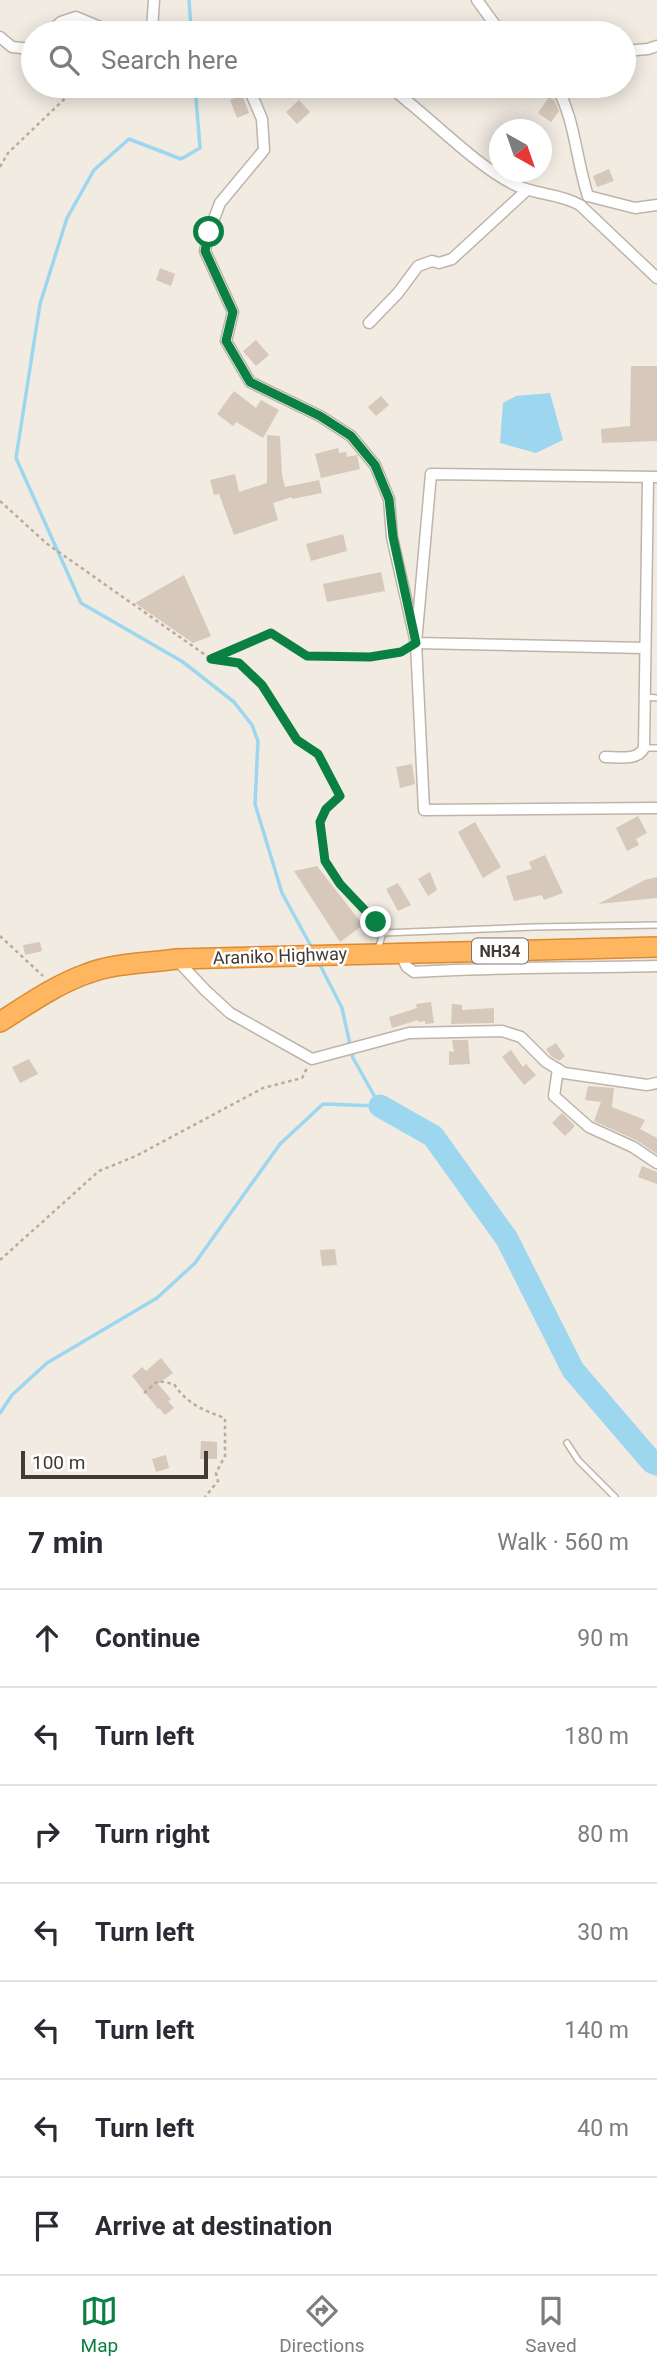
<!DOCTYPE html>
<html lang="en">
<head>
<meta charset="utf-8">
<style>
	body { margin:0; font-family:Roboto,sans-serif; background:#f2f2f3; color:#2b2b33 }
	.compass { position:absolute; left:489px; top:119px; width:63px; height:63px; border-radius:50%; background:#fff; box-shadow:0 4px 18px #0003; rotate:140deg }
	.scale { position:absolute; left:21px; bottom:18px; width:187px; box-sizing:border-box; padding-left:7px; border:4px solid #423a33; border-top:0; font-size:19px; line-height:24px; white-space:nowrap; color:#423a33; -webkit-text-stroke:5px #fff; paint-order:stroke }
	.stop { position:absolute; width:21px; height:21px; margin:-16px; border:5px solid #0b8043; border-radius:50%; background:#fff }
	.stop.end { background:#0b8043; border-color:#fff; box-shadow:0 2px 7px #0008 }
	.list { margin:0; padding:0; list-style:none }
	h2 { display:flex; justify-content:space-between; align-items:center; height:91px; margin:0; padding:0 28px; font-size:30px }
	h2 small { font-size:23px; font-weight:400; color:#7c7c81 }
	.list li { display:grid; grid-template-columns:46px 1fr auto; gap:21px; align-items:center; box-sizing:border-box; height:98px; padding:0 28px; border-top:2px solid #e1e1e2 }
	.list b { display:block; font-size:26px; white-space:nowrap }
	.list em { font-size:23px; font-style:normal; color:#7c7c81 }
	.icon { flex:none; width:38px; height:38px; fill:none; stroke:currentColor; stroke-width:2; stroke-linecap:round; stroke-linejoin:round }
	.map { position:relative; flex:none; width:657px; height:1497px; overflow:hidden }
	.search { position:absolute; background:#fff; box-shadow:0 4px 18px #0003; left:21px; right:21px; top:21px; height:77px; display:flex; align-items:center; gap:18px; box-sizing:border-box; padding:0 24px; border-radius:38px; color:#7c7c81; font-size:26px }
	.sheet { height:777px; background:#fff }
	nav { display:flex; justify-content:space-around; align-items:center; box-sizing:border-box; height:98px; border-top:2px solid #e1e1e2; background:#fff; font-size:19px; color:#7c7c81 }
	nav a { display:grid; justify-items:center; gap:4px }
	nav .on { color:#0b8043 }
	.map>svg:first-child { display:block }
	.water { fill:#9dd7ef }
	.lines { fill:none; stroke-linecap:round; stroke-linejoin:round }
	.stream { stroke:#9dd7ef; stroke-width:3.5 }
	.river { stroke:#9dd7ef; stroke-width:23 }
	.building { fill:#d6c8bb }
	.lane-casing { stroke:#bfb4a8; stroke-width:8 }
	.street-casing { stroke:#bfb4a8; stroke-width:13 }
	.highway-casing { stroke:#dd8a30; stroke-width:22 }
	.path { stroke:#beab96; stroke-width:2.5; stroke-dasharray:3.5 3.5; stroke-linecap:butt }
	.lane { stroke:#fff; stroke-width:5 }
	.street { stroke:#fff; stroke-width:10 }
	.highway { stroke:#feb760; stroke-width:19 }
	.route { stroke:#0b8043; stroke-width:9 }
	.labels { text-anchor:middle; stroke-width:5; stroke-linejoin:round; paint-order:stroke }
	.shield { fill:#fff; stroke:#7b7570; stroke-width:2 }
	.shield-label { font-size:16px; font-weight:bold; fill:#423a33 }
	.street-label { font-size:18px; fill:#423a33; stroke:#fff }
</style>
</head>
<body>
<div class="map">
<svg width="657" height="1497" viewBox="0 0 657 1497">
	<rect width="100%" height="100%" fill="#f1ebe2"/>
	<path class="water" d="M550 393 563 440 536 453 500 443 503 403 516 396Z"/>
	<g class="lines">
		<g class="stream">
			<path d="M189 0 191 29"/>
			<path d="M195 86 200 148 181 159 129 139 94 170 67 218 40 304 16 458 81 603 183 662 234 702 252 725 258 741 255 804 282 893 312 948"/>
			<path d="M318 961 342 1008 353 1058 380 1106"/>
			<path d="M0 1413 12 1395 47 1363 157 1298 195 1263 280 1144 323 1104 379 1106"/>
		</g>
		<path class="river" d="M380 1106 433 1136 507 1239 573 1370 652 1462 657 1464"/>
	</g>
	<g class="building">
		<path d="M242 95 249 113 237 118 230 100Z"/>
		<path d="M549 97 554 100 559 111 551 122 538 113Z"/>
		<path d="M299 100 310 112 297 124 286 112Z"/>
		<path d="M609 169 614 181 597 187 593 176Z"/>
		<path d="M160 268 175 274 171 286 156 280Z"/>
		<path d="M256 340 269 355 256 366 243 351Z"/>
		<path d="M631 366H657V441L602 443 601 429 630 426Z"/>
		<path d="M234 391 256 408 261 400 279 410 263 438 236 422 233 426 217 414Z"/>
		<path d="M381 396 389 405 376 416 368 407Z"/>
		<path d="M267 435 280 436 282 475 285 487 319 480 322 493 292 499V497L273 503 278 520 234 535 219 494 214 495 210 480 235 474 239 492 267 483Z"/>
		<path d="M338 448 339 453 346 452 347 457 357 455 360 469 321 478 315 454Z"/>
		<path d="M343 534 347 551 311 561 306 544Z"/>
		<path d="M381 572 385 591 327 602 323 584Z"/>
		<path d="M184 575 211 636 193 643 135 603Z"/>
		<path d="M412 764 415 784 400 788 396 767Z"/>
		<path d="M638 816 647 833 636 839 639 845 627 851 616 828Z"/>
		<path d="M475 822 501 867 483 878 458 832Z"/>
		<path d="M545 855 563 893 544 900 542 895 514 901 506 876 532 869 529 862Z"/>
		<path d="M317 866 363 925 340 942 294 871Z"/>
		<path d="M430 872 437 890 428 896 418 879Z"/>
		<path d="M657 877V898L598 904 645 880Z"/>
		<path d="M398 883 411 905 398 911 386 889Z"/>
		<path d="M40 942 42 951 25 955 23 945Z"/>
		<path d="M431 1002 434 1023 425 1024V1021L418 1022V1020L392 1028 389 1017 417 1008 416 1004Z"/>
		<path d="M452 1004 462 1005V1010L494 1008V1023L451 1024Z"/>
		<path d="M452 1040H468L470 1064 449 1065V1051L454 1052Z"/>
		<path d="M556 1043 565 1056 559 1061 551 1056 546 1049Z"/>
		<path d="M511 1050 523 1067 526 1064 536 1075 524 1085 502 1057Z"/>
		<path d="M29 1059 38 1074 20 1083 12 1067Z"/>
		<path d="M588 1086 614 1088 612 1107 645 1120 640 1129 657 1138V1154L636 1140 594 1121 601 1102 585 1100Z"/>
		<path d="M562 1113 575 1126 565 1136 552 1123Z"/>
		<path d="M642 1166 657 1172V1184L638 1177Z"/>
		<path d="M335 1249 337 1265 322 1266 320 1250Z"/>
		<path d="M161 1358 173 1373 158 1384 171 1399 168 1401 174 1408 165 1415 159 1408 158 1409 132 1376 142 1367 146 1371Z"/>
		<path d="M201 1441 217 1442V1459H200Z"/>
		<path d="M166 1455 169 1468 156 1472 152 1459Z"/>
	</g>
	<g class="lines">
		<g class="lane-casing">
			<g id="lane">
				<path d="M645 697 657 698"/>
				<path d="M644 748H657"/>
				<path d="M378 949 383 933 534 927 657 925"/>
				<path d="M567 1443 578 1460 615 1497"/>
			</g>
		</g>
		<g class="street-casing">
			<g id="street">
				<path d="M477 0 501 33"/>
				<path d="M152 30 154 0"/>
				<path d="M49 33 61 22 76 17 105 29H168L199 33"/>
				<path d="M0 37 12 47 31 49 33 47"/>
				<path d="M624 51 648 49 657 46"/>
				<path d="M248 86 262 119 264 150 220 203 209 232 205 251 233 312 226 341 250 382 320 416 351 436 375 465 389 499 392 537 416 643 645 648"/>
				<path d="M388 86C428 115 471 162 513 184 534 195 559 193 580 205L657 278"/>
				<path d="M556 86C575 118 576 160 588 196"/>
				<path d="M588 196 635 208 657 205"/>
				<path d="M369 323 398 293 418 266 432 261 439 263 452 259 527 190"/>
				<path d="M657 477 431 474 416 643 424 810 657 808"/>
				<path d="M605 757C618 757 638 761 644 748L648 478"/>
				<path d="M400 953 407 967 414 972C495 967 576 968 657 966"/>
				<path d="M177 960 205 990 230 1013 312 1059 409 1033 502 1031 521 1037 546 1062 564 1073 647 1085 657 1083"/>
				<path d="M558 1069 554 1096 589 1127 633 1147 657 1163"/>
			</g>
		</g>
		<g class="highway-casing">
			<path id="highway" d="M0 1022C27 1005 55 985 86 974 114 963 147 963 177 959L657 947"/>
		</g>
		<g class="path">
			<path d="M0 167 8 153 78 86"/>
			<path d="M0 501 46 543 211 659 271 633 307 656 370 657 406 649"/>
			<path d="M214 659 239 663 262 685 297 740 318 754 340 796 326 809 320 822 325 861 340 884 380 928"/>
			<path d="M0 936 43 976"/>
			<path d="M0 1260 99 1171 136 1156 263 1088 302 1078 307 1068"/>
			<path d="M144 1393 158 1381 174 1384C186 1403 204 1411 225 1418V1456L216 1473 218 1481 205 1497"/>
		</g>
		<use href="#lane" class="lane"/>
		<use href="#street" class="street"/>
		<use href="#highway" class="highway"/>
	</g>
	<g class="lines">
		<path class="route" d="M209 232 205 251 233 312 226 341 250 382 320 416 351 436 375 465 389 499 393 537 416 643 401 652 370 657 307 656 271 633 211 659 239 663 262 685 297 740 318 754 340 796 326 809 320 822 325 861 340 884 376 922"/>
	</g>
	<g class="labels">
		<rect class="shield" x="472" y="938.5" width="56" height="25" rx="5"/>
		<g class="shield-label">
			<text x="500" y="957">NH34</text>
		</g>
		<g class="street-label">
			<text transform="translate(280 956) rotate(-2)" y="6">Araniko Highway</text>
		</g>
	</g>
</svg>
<svg class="compass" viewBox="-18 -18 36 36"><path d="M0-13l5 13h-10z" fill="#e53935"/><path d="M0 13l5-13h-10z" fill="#7c7c81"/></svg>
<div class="scale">100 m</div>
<div class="stop" style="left:209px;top:232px"></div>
<div class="stop end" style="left:376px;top:922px"></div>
<div class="search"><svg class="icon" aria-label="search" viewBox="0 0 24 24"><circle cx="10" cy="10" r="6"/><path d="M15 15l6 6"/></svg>Search here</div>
</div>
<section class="sheet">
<h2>7 min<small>Walk · 560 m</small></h2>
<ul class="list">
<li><svg class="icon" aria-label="ahead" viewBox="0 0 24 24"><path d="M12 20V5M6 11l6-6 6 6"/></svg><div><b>Continue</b></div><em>90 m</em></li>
<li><svg class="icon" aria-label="left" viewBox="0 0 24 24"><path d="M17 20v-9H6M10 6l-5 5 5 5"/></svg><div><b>Turn left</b></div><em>180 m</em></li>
<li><svg class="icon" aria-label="right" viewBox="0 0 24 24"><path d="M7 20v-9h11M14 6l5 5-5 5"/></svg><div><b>Turn right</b></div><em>80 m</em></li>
<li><svg class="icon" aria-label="left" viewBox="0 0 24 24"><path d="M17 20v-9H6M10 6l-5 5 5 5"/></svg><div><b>Turn left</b></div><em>30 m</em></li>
<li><svg class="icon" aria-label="left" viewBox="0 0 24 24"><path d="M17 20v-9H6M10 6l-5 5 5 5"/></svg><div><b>Turn left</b></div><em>140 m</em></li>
<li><svg class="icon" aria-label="left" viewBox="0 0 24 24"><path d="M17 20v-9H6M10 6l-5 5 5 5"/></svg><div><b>Turn left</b></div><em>40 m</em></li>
<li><svg class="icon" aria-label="arrive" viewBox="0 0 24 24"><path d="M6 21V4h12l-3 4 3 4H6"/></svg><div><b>Arrive at destination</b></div></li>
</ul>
</section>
<nav>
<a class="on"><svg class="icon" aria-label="map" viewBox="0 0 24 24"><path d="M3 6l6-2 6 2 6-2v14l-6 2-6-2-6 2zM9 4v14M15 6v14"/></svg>Map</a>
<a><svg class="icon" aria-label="directions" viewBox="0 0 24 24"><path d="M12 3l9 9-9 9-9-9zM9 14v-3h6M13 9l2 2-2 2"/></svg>Directions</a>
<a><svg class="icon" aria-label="saved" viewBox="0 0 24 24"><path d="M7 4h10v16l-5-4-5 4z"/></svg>Saved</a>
</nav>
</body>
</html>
